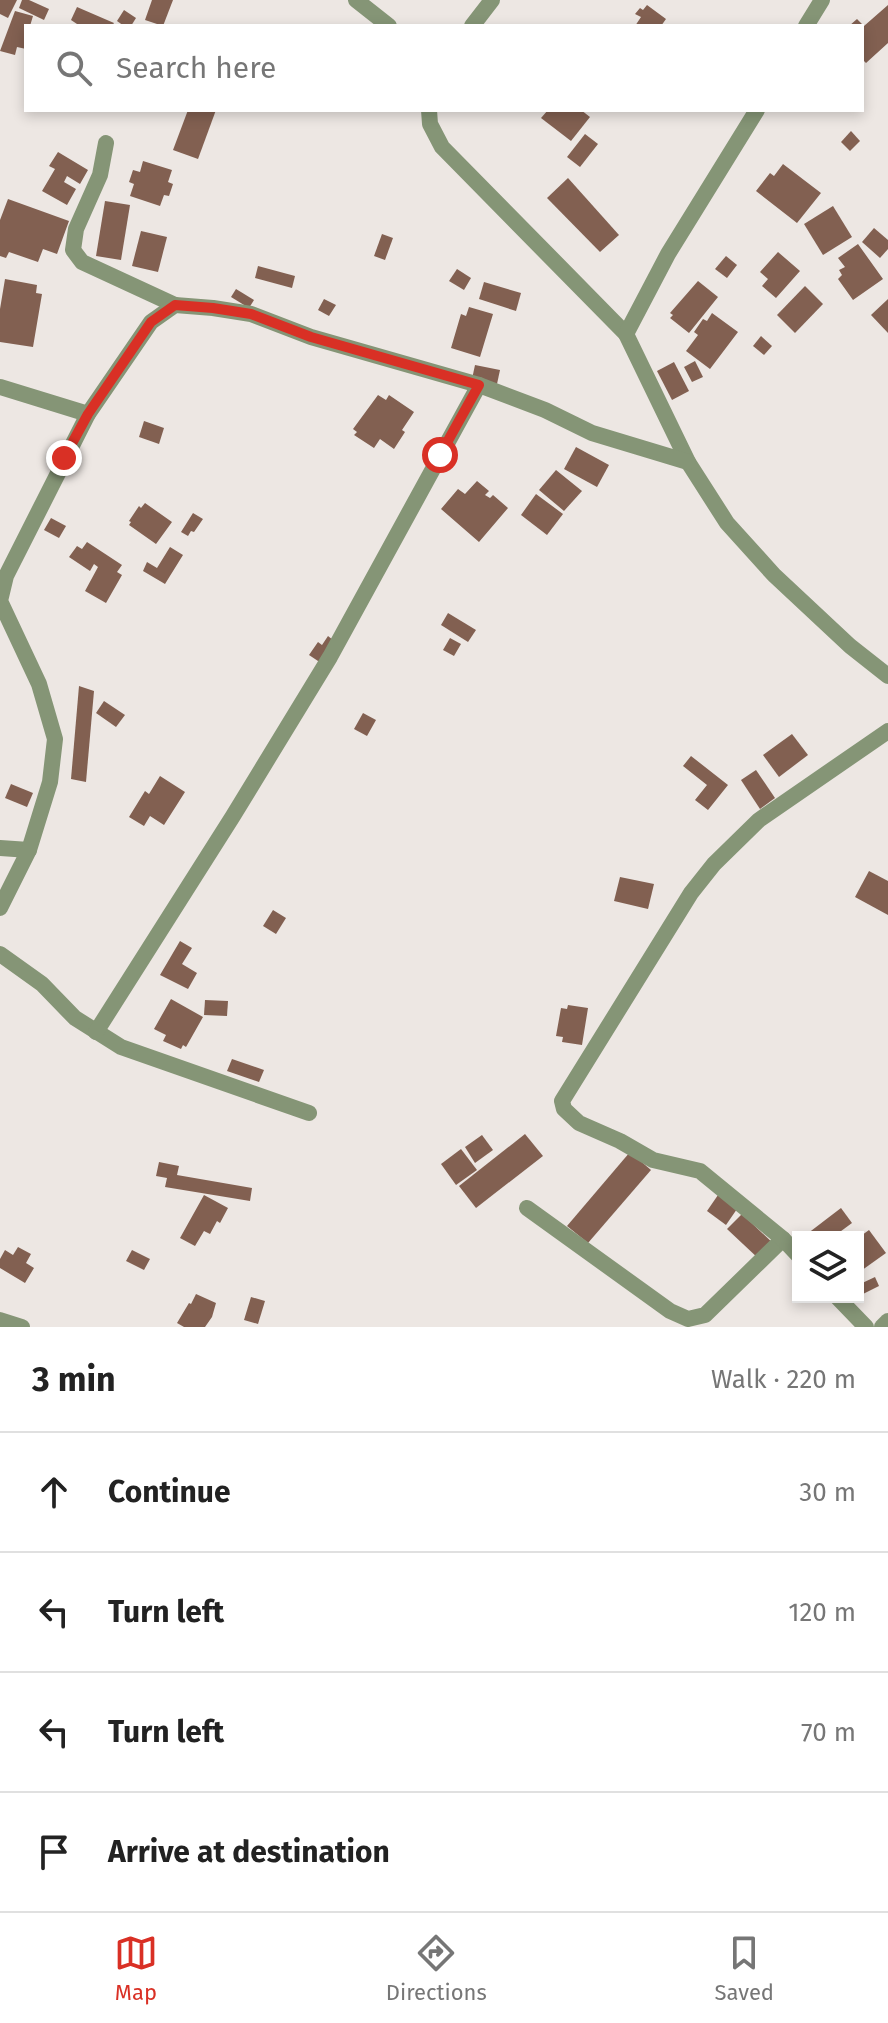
<!DOCTYPE html>
<html lang="en">
<head>
<meta charset="utf-8">
<style>
	body { margin:0; font-family:"Fira Sans",sans-serif; background:#f6f6f6; color:#222 }
	.controls { position:absolute; right:24px; bottom:24px; display:grid; overflow:hidden; border-radius:0px; box-shadow:0 4px 12px #0003 }
	.controls button { width:72px; height:72px; display:grid; place-items:center; padding:0; border:0; border-bottom:2px solid #e0e0e0; background:#fff; color:#222; font:40px sans-serif }
	.stop { position:absolute; width:24px; height:24px; margin:-18px; border:6px solid #d93025; border-radius:50%; background:#fff }
	.stop.end { background:#d93025; border-color:#fff; box-shadow:0 2px 8px #0008 }
	.list { margin:0; padding:0; list-style:none }
	h2 { display:flex; justify-content:space-between; align-items:center; height:104px; margin:0; padding:0 32px; font-size:34px }
	h2 small { font-size:26px; font-weight:400; color:#767676 }
	.list li { display:grid; grid-template-columns:52px 1fr auto; gap:24px; align-items:center; box-sizing:border-box; height:120px; padding:0 32px; border-top:2px solid #e0e0e0 }
	.list b { display:block; font-size:30px; white-space:nowrap }
	.list em { font-size:26px; font-style:normal; color:#767676 }
	.icon { flex:none; width:44px; height:44px; fill:none; stroke:currentColor; stroke-width:2; stroke-linecap:round; stroke-linejoin:round }
	.map { position:relative; flex:none; width:888px; height:1327px; overflow:hidden }
	.search { position:absolute; background:#fff; box-shadow:0 4px 12px #0003; left:24px; right:24px; top:24px; height:88px; display:flex; align-items:center; gap:20px; box-sizing:border-box; padding:0 28px; border-radius:0px; color:#767676; font-size:30px }
	.sheet { height:584px; background:#fff }
	nav { display:flex; justify-content:space-around; align-items:center; box-sizing:border-box; height:112px; border-top:2px solid #e0e0e0; background:#fff; font-size:22px; color:#767676 }
	nav a { display:grid; justify-items:center; gap:4px }
	nav .on { color:#d93025 }
	.map>svg:first-child { display:block }
	.building { fill:#826051 }
	.lines { fill:none; stroke-linecap:round; stroke-linejoin:round }
	.street { stroke:#859576; stroke-width:16 }
	.route { stroke:#d93025; stroke-width:10 }
</style>
</head>
<body>
<div class="map">
<svg width="888" height="1327" viewBox="0 0 888 1327">
	<rect width="100%" height="100%" fill="#ede7e3"/>
	<g class="building">
		<path d="M0 0H17L8 18 0 14Z"/>
		<path d="M22 0H29L49 9 44 20 19 8Z"/>
		<path d="M152 0H173L163 26 145 20Z"/>
		<path d="M647 5 666 19 661 26H635L641 17 635 14 640 8 643 10Z"/>
		<path d="M888 5V43L866 63 862 59V26H849L857 19 864 26Z"/>
		<path d="M77 7 114 23 112 26H80L71 20Z"/>
		<path d="M124 10 136 18 131 26H124L117 21Z"/>
		<path d="M15 11 33 16 30 26H26V49L17 47 15 55 0 51Z"/>
		<path d="M188 110H216L198 159 173 150Z"/>
		<path d="M548 110H581L590 117 571 141 541 118Z"/>
		<path d="M851 131 860 141 850 151 841 142Z"/>
		<path d="M585 134 598 144 580 167 567 157Z"/>
		<path d="M58 152 88 170 80 184 67 176 64 182 76 189 67 205 42 191 55 169 49 166Z"/>
		<path d="M143 161 172 170 168 182 173 184 169 196 164 195 160 206 130 196 134 184 129 182 133 170 140 172Z"/>
		<path d="M783 164 821 193 797 223 756 191 770 173 774 176Z"/>
		<path d="M568 178 619 235 600 252 547 198Z"/>
		<path d="M8 199 69 221 57 254 43 249 38 262 9 252 6 258 0 256V220Z"/>
		<path d="M105 201 130 205 121 260 96 256Z"/>
		<path d="M833 206 852 237 823 255 804 224Z"/>
		<path d="M874 228 888 240V249L880 258 862 242Z"/>
		<path d="M141 231 167 237 158 272 132 266Z"/>
		<path d="M382 234 393 238 385 260 374 256Z"/>
		<path d="M858 244 883 279 853 300 838 279 842 275 839 270 845 267 838 258Z"/>
		<path d="M778 252 800 271 776 298 762 286 768 279 760 272Z"/>
		<path d="M726 256 737 265 727 278 715 269Z"/>
		<path d="M258 266 295 276 292 288 255 278Z"/>
		<path d="M457 269 471 278 464 290 449 281Z"/>
		<path d="M5 279 37 285 36 293 42 294 33 347 0 342V309Z"/>
		<path d="M698 281 718 297 689 333 670 318 673 315 670 313Z"/>
		<path d="M484 282 521 293 516 311 479 299Z"/>
		<path d="M805 286 823 304 795 333 777 315Z"/>
		<path d="M236 289 254 300 249 308 231 297Z"/>
		<path d="M324 299 336 305 329 316 318 310Z"/>
		<path d="M888 299V333L871 315Z"/>
		<path d="M469 307 493 314 480 357 451 348 461 314 466 316Z"/>
		<path d="M712 313 738 332 710 369 686 351 698 335 694 332 703 319 707 321Z"/>
		<path d="M761 336 772 346 764 355 753 346Z"/>
		<path d="M695 361 703 377 692 382 684 367Z"/>
		<path d="M674 362 689 391 672 400 657 371Z"/>
		<path d="M475 365 500 370 497 384 472 379Z"/>
		<path d="M378 395 386 400 389 395 414 412 402 430 405 432 394 449 380 439 374 448 354 435 357 432 353 429Z"/>
		<path d="M144 421 164 428 159 444 139 437Z"/>
		<path d="M576 447 609 465 597 487 564 469Z"/>
		<path d="M556 470 582 491 564 511 539 490Z"/>
		<path d="M477 481 489 491 485 495 490 498 493 495 508 508 479 542 441 509 458 489 465 494Z"/>
		<path d="M536 494 563 514 547 535 521 515Z"/>
		<path d="M145 503 172 522 156 544 129 525 131 522 129 521 139 506 141 508Z"/>
		<path d="M193 513 203 519 194 532 191 531 188 536 181 532Z"/>
		<path d="M51 518 66 526 59 538 44 530Z"/>
		<path d="M87 542 122 565 117 572 122 575 106 603 85 591 98 567 94 564 90 571 69 557 77 546 82 549Z"/>
		<path d="M170 547 183 555 165 584 143 571 147 562 157 568Z"/>
		<path d="M448 613 476 630 468 642 441 625Z"/>
		<path d="M328 636 333 640 321 663 309 655 318 642 322 645Z"/>
		<path d="M450 638 461 644 454 656 443 650Z"/>
		<path d="M79 686 94 691 86 782 71 779Z"/>
		<path d="M104 701 125 715 116 727 96 713Z"/>
		<path d="M363 713 376 720 367 736 354 729Z"/>
		<path d="M792 734 808 755 779 777 763 755Z"/>
		<path d="M691 756 728 785 708 810 695 800 707 785 683 766Z"/>
		<path d="M756 770 775 798 760 809 741 780Z"/>
		<path d="M160 776 185 792 164 825 150 816 144 826 129 817 145 791 149 794Z"/>
		<path d="M11 784 33 793 27 807 5 798Z"/>
		<path d="M869 871 888 881V915L855 897Z"/>
		<path d="M620 877 654 884 648 909 614 901Z"/>
		<path d="M273 910 286 918 276 934 263 926Z"/>
		<path d="M180 941 192 948 182 964 197 973 188 989 160 975Z"/>
		<path d="M171 999 203 1017 186 1047 183 1045 181 1049 163 1041 166 1035 154 1029Z"/>
		<path d="M205 1000 228 1001 227 1016 204 1015Z"/>
		<path d="M568 1005 588 1008 582 1045 562 1042 563 1037 556 1036 561 1008 567 1009Z"/>
		<path d="M232 1059 264 1070 259 1082 227 1071Z"/>
		<path d="M525 1134 543 1156 476 1208 459 1186Z"/>
		<path d="M482 1135 493 1150 475 1163 465 1147Z"/>
		<path d="M461 1149 477 1170 456 1185 441 1164Z"/>
		<path d="M630 1152 651 1170 588 1243 567 1226Z"/>
		<path d="M159 1162 179 1166 177 1175 252 1188 250 1201 165 1187 167 1178 156 1176Z"/>
		<path d="M204 1195 228 1208 220 1223 217 1221 210 1234 204 1231 195 1246 180 1238Z"/>
		<path d="M718 1195 737 1209 726 1225 707 1211Z"/>
		<path d="M841 1208 852 1223 833 1237H803Z"/>
		<path d="M742 1214 775 1245 760 1260 727 1229Z"/>
		<path d="M869 1230 886 1253 858 1273V1238Z"/>
		<path d="M18 1247 31 1254 26 1263 34 1268 25 1283 0 1268V1259L5 1250 13 1255Z"/>
		<path d="M132 1250 150 1259 144 1270 126 1261Z"/>
		<path d="M875 1277 879 1286 861 1295 858 1285Z"/>
		<path d="M196 1294 216 1303 212 1317 205 1327H184L177 1323 189 1303 191 1304Z"/>
		<path d="M251 1297 265 1301 258 1324 244 1320Z"/>
	</g>
	<g class="lines">
		<g class="street">
			<path d="M356 0 389 26"/>
			<path d="M472 26 492 0"/>
			<path d="M806 26 822 0"/>
			<path d="M429 110 430 124 442 147 626 334 688 462 727 523 774 575 850 646 888 676"/>
			<path d="M106 143 100 175 76 229 73 250 82 262 175 305"/>
			<path d="M626 334 668 254 757 110"/>
			<path d="M0 387 88 414"/>
			<path d="M0 848 29 850"/>
			<path d="M0 908 29 850 50 782 55 739 39 684 0 601 6 576 88 414 151 322 175 305 213 308 251 314 311 337 479 385 545 410 592 433 688 462"/>
			<path d="M0 954 42 984 75 1018 121 1047 309 1113"/>
			<path d="M96 1032 233 816 330 657 479 385"/>
			<path d="M527 1208 670 1311 688 1319 705 1315 783 1239"/>
			<path d="M798 1255 783 1239 700 1171 653 1160 620 1141 579 1123 564 1109 562 1101 691 893 714 864 759 820 888 731"/>
			<path d="M837 1297 866 1327"/>
			<path d="M0 1320 22 1327"/>
			<path d="M882 1327 888 1321"/>
		</g>
	</g>
	<g class="lines">
		<path class="route" d="M64 458 88 414 151 322 175 305 213 308 251 314 311 337 479 385 440 455"/>
	</g>
</svg>
<div class="controls">
<button><svg class="icon" aria-label="layers" viewBox="0 0 24 24"><path d="M12 4l9 5-9 5-9-5zM3 14l9 5 9-5"/></svg></button>
</div>
<div class="stop" style="left:440px;top:455px"></div>
<div class="stop end" style="left:64px;top:458px"></div>
<div class="search"><svg class="icon" aria-label="search" viewBox="0 0 24 24"><circle cx="10" cy="10" r="6"/><path d="M15 15l6 6"/></svg>Search here</div>
</div>
<section class="sheet">
<h2>3 min<small>Walk · 220 m</small></h2>
<ul class="list">
<li><svg class="icon" aria-label="ahead" viewBox="0 0 24 24"><path d="M12 20V5M6 11l6-6 6 6"/></svg><div><b>Continue</b></div><em>30 m</em></li>
<li><svg class="icon" aria-label="left" viewBox="0 0 24 24"><path d="M17 20v-9H6M10 6l-5 5 5 5"/></svg><div><b>Turn left</b></div><em>120 m</em></li>
<li><svg class="icon" aria-label="left" viewBox="0 0 24 24"><path d="M17 20v-9H6M10 6l-5 5 5 5"/></svg><div><b>Turn left</b></div><em>70 m</em></li>
<li><svg class="icon" aria-label="arrive" viewBox="0 0 24 24"><path d="M6 21V4h12l-3 4 3 4H6"/></svg><div><b>Arrive at destination</b></div></li>
</ul>
</section>
<nav>
<a class="on"><svg class="icon" aria-label="map" viewBox="0 0 24 24"><path d="M3 6l6-2 6 2 6-2v14l-6 2-6-2-6 2zM9 4v14M15 6v14"/></svg>Map</a>
<a><svg class="icon" aria-label="directions" viewBox="0 0 24 24"><path d="M12 3l9 9-9 9-9-9zM9 14v-3h6M13 9l2 2-2 2"/></svg>Directions</a>
<a><svg class="icon" aria-label="saved" viewBox="0 0 24 24"><path d="M7 4h10v16l-5-4-5 4z"/></svg>Saved</a>
</nav>
</body>
</html>
